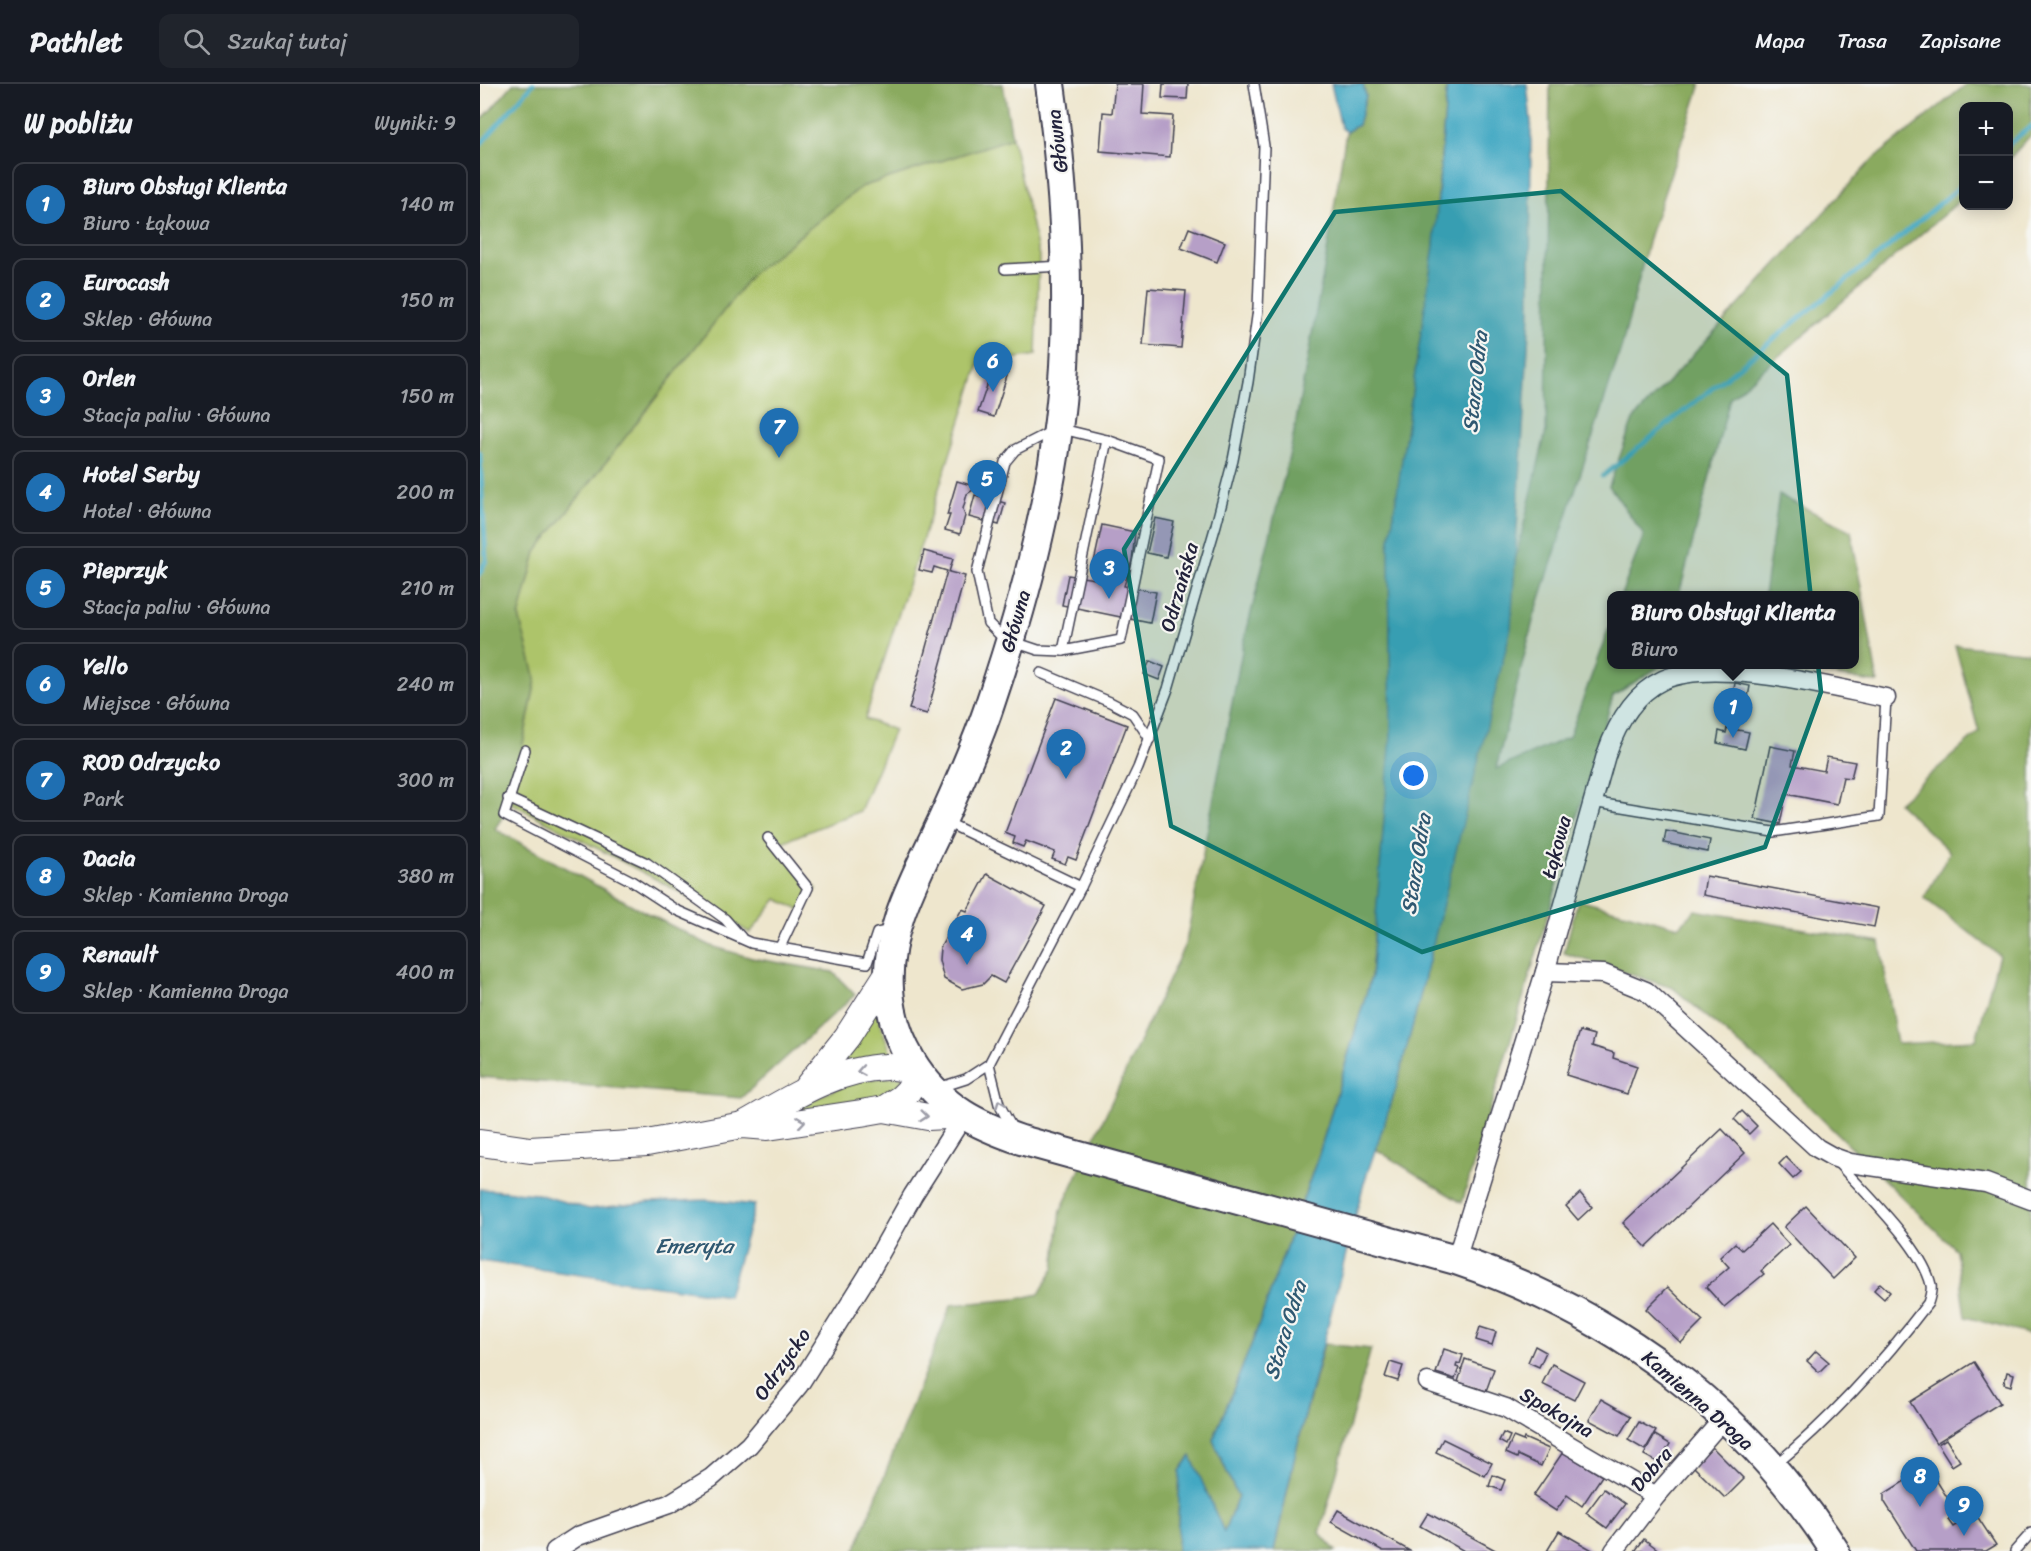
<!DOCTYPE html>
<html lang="pl">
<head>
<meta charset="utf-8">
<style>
	body { margin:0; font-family:Sriracha,sans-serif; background:#20242c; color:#f1f3f6 }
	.controls { position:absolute; right:18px; top:18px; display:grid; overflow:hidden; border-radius:12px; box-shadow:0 3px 15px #0003 }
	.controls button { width:54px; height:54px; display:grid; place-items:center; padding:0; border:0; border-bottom:2px solid #363941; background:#171b24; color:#f1f3f6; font:30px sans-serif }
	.you { position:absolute; left:934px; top:692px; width:21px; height:21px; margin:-15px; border:4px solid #fff; border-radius:50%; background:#1a73e8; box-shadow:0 0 0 9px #1a73e833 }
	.badge { display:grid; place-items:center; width:39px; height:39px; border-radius:50%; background:#1f6fb2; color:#fff; font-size:20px; font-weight:700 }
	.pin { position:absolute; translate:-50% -50px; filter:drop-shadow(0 2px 3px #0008) }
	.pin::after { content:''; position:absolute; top:32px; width:21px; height:18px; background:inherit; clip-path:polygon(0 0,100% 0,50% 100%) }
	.popup { position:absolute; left:1127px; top:507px; width:252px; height:78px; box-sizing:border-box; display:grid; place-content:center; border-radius:12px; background:#171b24; filter:drop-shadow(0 2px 4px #0005); font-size:20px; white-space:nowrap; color:#9ea1a6 }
	.popup b { font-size:22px; color:#f1f3f6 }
	.popup::after { content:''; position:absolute; left:50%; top:100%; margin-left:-12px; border:12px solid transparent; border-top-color:#171b24 }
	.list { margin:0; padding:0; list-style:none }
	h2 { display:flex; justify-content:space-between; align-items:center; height:78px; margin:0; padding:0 24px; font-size:26px }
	h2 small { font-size:20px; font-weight:400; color:#9ea1a6 }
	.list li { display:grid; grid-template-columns:39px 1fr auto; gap:18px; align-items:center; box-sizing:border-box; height:84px; margin:0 12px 12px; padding:0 12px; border:2px solid #363941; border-radius:12px }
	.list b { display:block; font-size:22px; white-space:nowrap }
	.list p { margin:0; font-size:20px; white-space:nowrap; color:#9ea1a6 }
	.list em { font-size:20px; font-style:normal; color:#9ea1a6 }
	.icon { flex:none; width:33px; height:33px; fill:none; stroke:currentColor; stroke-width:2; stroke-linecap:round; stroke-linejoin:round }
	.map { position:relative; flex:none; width:1551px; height:1467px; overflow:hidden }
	header { display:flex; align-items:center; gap:36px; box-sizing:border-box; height:84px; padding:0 30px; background:#171b24; border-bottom:2px solid #363941 }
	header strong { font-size:28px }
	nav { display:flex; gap:33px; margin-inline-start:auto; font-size:21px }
	.search { width:420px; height:54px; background:#20242c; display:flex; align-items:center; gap:15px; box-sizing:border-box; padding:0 21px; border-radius:12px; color:#9ea1a6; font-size:22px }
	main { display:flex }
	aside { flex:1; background:#171b24 }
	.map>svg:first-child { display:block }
	.green { fill:#adc46a; stroke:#687352; stroke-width:1.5 }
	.forest { fill:#8aaa5e; stroke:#56664c; stroke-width:1.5 }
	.water { fill:#43a8c3; stroke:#32657f; stroke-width:1.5 }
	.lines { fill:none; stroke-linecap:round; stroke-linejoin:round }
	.stream { stroke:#43a8c3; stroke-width:4.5 }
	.building { fill:#b69fc7 }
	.service-casing { stroke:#413f51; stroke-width:12 }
	.minor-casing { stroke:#413f51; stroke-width:21 }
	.secondary-casing { stroke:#413f51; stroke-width:28 }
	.primary-casing { stroke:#413f51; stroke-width:32 }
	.service { stroke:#fff; stroke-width:9 }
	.minor { stroke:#fff; stroke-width:18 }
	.secondary { stroke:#fff; stroke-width:26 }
	.primary { stroke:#fff; stroke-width:28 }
	.oneway { stroke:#9c9ca7 }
	.marked { fill:#0f766e; fill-opacity:0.2; stroke:#0f766e; stroke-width:4.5; stroke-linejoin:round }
	.labels { text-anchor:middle; stroke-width:4.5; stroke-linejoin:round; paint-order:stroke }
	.street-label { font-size:20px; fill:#22223b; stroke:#f6f6f2 }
	.water-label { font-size:21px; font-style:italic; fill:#2f5871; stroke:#f6f6f2 }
</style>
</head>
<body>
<header>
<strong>Pathlet</strong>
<div class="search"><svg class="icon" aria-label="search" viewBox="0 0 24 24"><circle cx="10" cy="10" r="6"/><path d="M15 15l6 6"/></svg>Szukaj tutaj</div>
<nav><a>Mapa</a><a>Trasa</a><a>Zapisane</a></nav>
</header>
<main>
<aside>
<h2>W pobliżu<small>Wyniki: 9</small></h2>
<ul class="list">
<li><span class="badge">1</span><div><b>Biuro Obsługi Klienta</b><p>Biuro · Łąkowa</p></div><em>140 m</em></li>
<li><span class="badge">2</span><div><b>Eurocash</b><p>Sklep · Główna</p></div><em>150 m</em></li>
<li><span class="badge">3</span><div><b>Orlen</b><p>Stacja paliw · Główna</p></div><em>150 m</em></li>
<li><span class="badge">4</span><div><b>Hotel Serby</b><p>Hotel · Główna</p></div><em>200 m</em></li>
<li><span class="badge">5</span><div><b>Pieprzyk</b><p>Stacja paliw · Główna</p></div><em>210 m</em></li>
<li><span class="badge">6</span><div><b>Yello</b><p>Miejsce · Główna</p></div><em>240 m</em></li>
<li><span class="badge">7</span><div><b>ROD Odrzycko</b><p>Park</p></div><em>300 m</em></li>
<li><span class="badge">8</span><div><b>Dacia</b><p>Sklep · Kamienna Droga</p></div><em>380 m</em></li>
<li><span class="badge">9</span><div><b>Renault</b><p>Sklep · Kamienna Droga</p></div><em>400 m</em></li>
</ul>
</aside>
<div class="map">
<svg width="1551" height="1467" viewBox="0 0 1551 1467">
	<rect width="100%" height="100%" fill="#f6f6f2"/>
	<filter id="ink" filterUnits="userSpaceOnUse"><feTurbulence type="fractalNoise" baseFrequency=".0167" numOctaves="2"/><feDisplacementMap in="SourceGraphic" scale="12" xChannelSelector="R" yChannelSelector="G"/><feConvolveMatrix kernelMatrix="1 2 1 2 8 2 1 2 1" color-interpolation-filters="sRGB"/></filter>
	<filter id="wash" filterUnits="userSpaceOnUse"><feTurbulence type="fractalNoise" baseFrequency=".008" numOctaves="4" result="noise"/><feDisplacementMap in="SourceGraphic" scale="24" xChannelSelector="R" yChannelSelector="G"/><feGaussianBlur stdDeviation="1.35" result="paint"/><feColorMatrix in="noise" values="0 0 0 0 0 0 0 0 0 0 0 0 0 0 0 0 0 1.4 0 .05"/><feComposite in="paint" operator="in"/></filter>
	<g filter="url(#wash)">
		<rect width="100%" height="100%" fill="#eee6cd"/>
		<g class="green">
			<path d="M532 54 559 172 556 271 499 280 385 635 414 646 380 727 297 760 337 805 320 826 297 815 270 849 189 802 31 719 56 596 39 533 56 468 273 189 381 103Z"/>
			<path d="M396 919 403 948 413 973 351 983Z"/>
			<path d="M426 992 414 1010 285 1037 376 996Z"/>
		</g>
		<g class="forest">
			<path d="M33 0H523L532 54 381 103 273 189 56 468 39 533 56 595 31 719 15 745 159 825 231 862 272 874 353 888 375 911 261 1014 0 993V38Z"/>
			<path d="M883 0H967L954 162 909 463 911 652 891 893 839 1070 774 1254 733 1356 758 1413 744 1448 710 1373 700 1387 697 1467H375L471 1221 537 1215 559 1210 574 1184 581 1126 706 858 763 562 811 364 846 174 866 48 878 41 886 12Z"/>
			<path d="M1070 0H1221L1170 151 1142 262 1054 533 1016 685 1089 653 1131 538 1132 580 1182 581 1133 612 982 1119 889 1061 1018 550 1066 347Z"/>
			<path d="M1487 0H1551V51L1529 75 1528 22H1484L1483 114 1250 314 1199 511H1141L1164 451 1129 402 1153 336 1391 77Z"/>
			<path d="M1299 411 1371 447 1398 599 1297 581 1374 580V512L1284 511Z"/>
			<path d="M1475 561 1551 569V1251L1485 1233 1476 1166 1304 998 1193 904 1084 869 1098 816 1199 843 1215 826 1400 858 1417 960 1496 956 1519 871 1444 814 1470 768 1418 719 1499 648Z"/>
			<path d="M844 1260 891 1265 840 1449 856 1467H794L816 1367Z"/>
		</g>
		<g class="water">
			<path d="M851 0H883L886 12 878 41 866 48 861 43Z"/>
			<path d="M967 0H1047L1051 38 1050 230 1031 544 937 925 915 1008 884 1099 816 1367 794 1467H697L700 1387 711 1372 744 1448 758 1413 733 1356 774 1254 839 1070 891 893 911 652 909 463 954 162Z"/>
			<path d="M0 1105 57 1110 109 1125 170 1118 227 1116 275 1121 248 1212 0 1177Z"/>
		</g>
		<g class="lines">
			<g class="stream">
				<path d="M0 61 53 0"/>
				<path d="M1528 61 1551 42"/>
				<path d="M0 369 6 476 0 490"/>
				<path d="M1123 392 1407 164 1484 99"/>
			</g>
		</g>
		<g id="blocks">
			<g class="building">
				<path d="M635 0H664L662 30 693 32 690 73 620 67 623 28 632 29Z"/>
				<path d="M683 0H708L707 15 682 14Z"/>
				<path d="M709 144 745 158 737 178 701 164Z"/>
				<path d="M668 204 706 207 701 264 663 261Z"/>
				<path d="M513 284 528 289 514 333 498 328Z"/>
				<path d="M477 397 494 402 493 406 487 410 483 425 485 432 480 450 465 446 470 431H467Z"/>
				<path d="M495 411 525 419 519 441 489 433Z"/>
				<path d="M675 434 694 438 686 473 667 469Z"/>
				<path d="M622 441 655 448 652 477 644 502 676 508 670 539 582 521 588 491 615 495 617 484 613 483Z"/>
				<path d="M444 467 473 475 469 488 485 492 447 630 429 625 467 487 454 483 452 489 439 486Z"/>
				<path d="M670 577 684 583 679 596 664 590Z"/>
				<path d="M1255 599 1270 602 1265 630 1250 628Z"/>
				<path d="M576 614 647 641 596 776 588 773 585 780 572 775 575 768 546 757 543 763 533 759 535 753 525 749Z"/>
				<path d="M1247 644 1269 648 1265 665 1237 659 1239 647 1246 649Z"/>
				<path d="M1290 662 1315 667 1312 681 1344 687 1347 673 1375 678 1371 694 1363 693 1357 720 1306 710 1300 740 1275 735Z"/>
				<path d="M1186 747 1230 756 1228 768 1184 759Z"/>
				<path d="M507 790 566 822 524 899 511 892 503 900 482 905 464 895 459 876 460 864 482 825 487 827Z"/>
				<path d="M1226 792 1398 824 1394 843 1223 811Z"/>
				<path d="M1100 947 1115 951 1112 962 1134 969 1133 974 1157 982 1147 1010 1086 991Z"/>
				<path d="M1262 1027 1277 1042 1269 1050 1254 1035Z"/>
				<path d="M1242 1045 1265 1069 1166 1163 1143 1139Z"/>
				<path d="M1306 1073 1321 1088 1313 1095 1299 1080Z"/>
				<path d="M1100 1109 1112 1123 1098 1136 1086 1122Z"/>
				<path d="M1326 1122 1375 1174 1353 1195 1304 1143Z"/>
				<path d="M1290 1140 1309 1161 1281 1187 1284 1190 1244 1223 1226 1203 1249 1183 1240 1173 1255 1159 1262 1166Z"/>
				<path d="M1400 1199 1410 1208 1404 1215 1394 1206Z"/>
				<path d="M1188 1203 1223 1237 1201 1259 1166 1225Z"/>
				<path d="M1000 1243 1016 1248 1012 1261 996 1256Z"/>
				<path d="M1055 1262 1066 1268 1059 1283 1048 1278Z"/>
				<path d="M964 1265 983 1271 980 1280 977 1279 976 1283 979 1284 975 1295 956 1289Z"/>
				<path d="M1336 1267 1349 1278 1339 1288 1327 1277Z"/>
				<path d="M985 1275 1014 1285 1006 1307 978 1298Z"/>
				<path d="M910 1278 923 1282 918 1297 905 1293Z"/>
				<path d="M1494 1278 1520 1319 1456 1359 1430 1318Z"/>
				<path d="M1072 1280 1104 1297 1094 1316 1062 1300Z"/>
				<path d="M1527 1288 1534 1290 1531 1302 1524 1300Z"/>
				<path d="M1121 1315 1151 1332 1139 1352 1109 1336Z"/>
				<path d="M1159 1338 1176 1347 1165 1366 1148 1356Z"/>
				<path d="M1023 1349 1030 1352 1026 1361 1019 1357Z"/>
				<path d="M1175 1351 1190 1360 1179 1379 1164 1371Z"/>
				<path d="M1033 1353 1043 1357 1044 1354 1069 1365 1061 1382 1038 1371 1037 1374 1026 1369Z"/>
				<path d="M963 1355 1012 1379 1005 1392 956 1368Z"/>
				<path d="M1466 1355 1480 1377 1472 1382 1458 1360Z"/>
				<path d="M1232 1363 1264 1395 1245 1414 1213 1382Z"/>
				<path d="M1083 1368 1122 1392 1102 1422 1087 1411 1076 1427 1053 1412Z"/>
				<path d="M1439 1388 1444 1397 1453 1391 1477 1429 1468 1436 1473 1443 1495 1429 1516 1461 1506 1467H1436L1404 1417V1410Z"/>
				<path d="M1013 1391 1025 1396 1021 1406 1009 1402Z"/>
				<path d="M1124 1405 1145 1420 1127 1444 1106 1429Z"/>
				<path d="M858 1426 930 1467H903L851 1438Z"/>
				<path d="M948 1429 1017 1467H984L940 1442Z"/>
				<path d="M1079 1447 1114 1467H1067Z"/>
				<path d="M1164 1455 1180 1467H1155Z"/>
			</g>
		</g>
	</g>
	<g filter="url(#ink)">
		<use href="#blocks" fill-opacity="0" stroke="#413f51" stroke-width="1.5"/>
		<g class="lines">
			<g class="service-casing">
				<g id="service">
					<path d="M525 185 584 182"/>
					<path d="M578 344 627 356 583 567 558 566 531 557 520 551 508 539 497 488 525 378 535 366Z"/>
					<path d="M583 567 641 556 679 375 627 356"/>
					<path d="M561 589 630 618 653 630 670 655"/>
					<path d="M45 666 24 731 150 796 196 826 271 859 387 879 397 849 412 846"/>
					<path d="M28 714 167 779 245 835 261 853"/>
					<path d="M1112 718 1293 748 1399 732 1406 614"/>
					<path d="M464 737 601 803"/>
					<path d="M288 754 328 804 300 863"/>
					<path d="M509 980 519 1020 532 1044"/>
					<path d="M458 1004 486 995 509 980 601 803 658 684 688 605 736 441 753 376 768 298 778 225 784 62 774 0"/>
					<path d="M1294 1382C1352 1334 1403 1278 1448 1219 1450 1213 1452 1206 1451 1201 1443 1164 1385 1109 1359 1080"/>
					<path d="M1535 1467 1551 1449"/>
				</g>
			</g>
			<g class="minor-casing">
				<g id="minor">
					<path d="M1065 888 1124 890 1166 907 1337 1064 1353 1073 1370 1079 1506 1099 1551 1116"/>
					<path d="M976 1176 1065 888 1126 671C1136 642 1153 610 1183 596 1235 573 1349 603 1406 614"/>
					<path d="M948 1298 1026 1324 1176 1412"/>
					<path d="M75 1467 98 1452 189 1420 231 1394 269 1361 319 1301 388 1191 433 1111 484 1031"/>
					<path d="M1134 1467 1176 1412 1244 1334"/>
				</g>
			</g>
			<g class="secondary-casing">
				<g id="secondary">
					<path d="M327 1003 367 953 408 889"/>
					<path d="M404 1025 448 1033 484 1031"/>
					<path d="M0 1059 50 1066 167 1059 263 1041 288 1043 381 1029 404 1025 421 1014 428 1007 439 988C428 986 417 982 406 983 353 985 308 1016 263 1041"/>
				</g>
			</g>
			<g class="primary-casing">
				<path id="primary" d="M570 0C583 94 590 187 584 282 577 397 547 511 510 620 497 660 479 699 462 737 437 791 405 844 409 905 412 956 440 1002 483 1030 500 1041 521 1049 541 1056L976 1176C1134 1229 1265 1326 1355 1467"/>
			</g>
			<use href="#service" class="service"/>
			<use href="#minor" class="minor"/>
			<use href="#secondary" class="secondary"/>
			<use href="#primary" class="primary"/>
		</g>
		<defs><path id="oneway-chevron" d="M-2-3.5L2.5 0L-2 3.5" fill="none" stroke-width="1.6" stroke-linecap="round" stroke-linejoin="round" transform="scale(1.5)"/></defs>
		<g class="oneway">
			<use href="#oneway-chevron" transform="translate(381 987) rotate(170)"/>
			<use href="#oneway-chevron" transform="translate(520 1020) rotate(-110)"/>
			<use href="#oneway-chevron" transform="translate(444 1032) rotate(6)"/>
			<use href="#oneway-chevron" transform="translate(321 1038) rotate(-8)"/>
		</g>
	</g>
	<path class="marked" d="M1081 107 1307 291 1341 608 1285 763 942 868 691 742 644 465 855 128Z"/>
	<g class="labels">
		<g class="street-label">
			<text transform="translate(577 57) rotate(-97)" y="7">Główna</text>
			<text transform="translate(699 503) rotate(-74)" y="7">Odrzańska</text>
			<text transform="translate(535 537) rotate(-74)" y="7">Główna</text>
			<text transform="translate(1076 763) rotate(-75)" y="7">Łąkowa</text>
			<text transform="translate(302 1280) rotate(-55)" y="7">Odrzycko</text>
			<text transform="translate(1218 1316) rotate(41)" y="7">Kamienna Droga</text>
			<text transform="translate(1077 1328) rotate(30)" y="7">Spokojna</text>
			<text transform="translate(1171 1385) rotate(-49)" y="7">Dobra</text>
		</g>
		<g class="water-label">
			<text transform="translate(995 298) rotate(-84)" y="7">Stara Odra</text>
			<text transform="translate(936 780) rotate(-81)" y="7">Stara Odra</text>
			<text x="214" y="1169">Emeryta</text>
			<text transform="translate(805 1246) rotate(-73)" y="7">Stara Odra</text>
		</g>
	</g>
</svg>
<div class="controls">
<button>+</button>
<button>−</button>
</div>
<div class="you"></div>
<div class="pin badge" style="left:1253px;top:654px">1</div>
<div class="popup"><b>Biuro Obsługi Klienta</b>Biuro</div>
<div class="pin badge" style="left:586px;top:695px">2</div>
<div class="pin badge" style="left:629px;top:515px">3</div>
<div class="pin badge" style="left:487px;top:881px">4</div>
<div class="pin badge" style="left:507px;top:426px">5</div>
<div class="pin badge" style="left:513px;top:308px">6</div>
<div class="pin badge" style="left:299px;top:374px">7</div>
<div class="pin badge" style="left:1440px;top:1423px">8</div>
<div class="pin badge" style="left:1484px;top:1452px">9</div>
</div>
</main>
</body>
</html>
